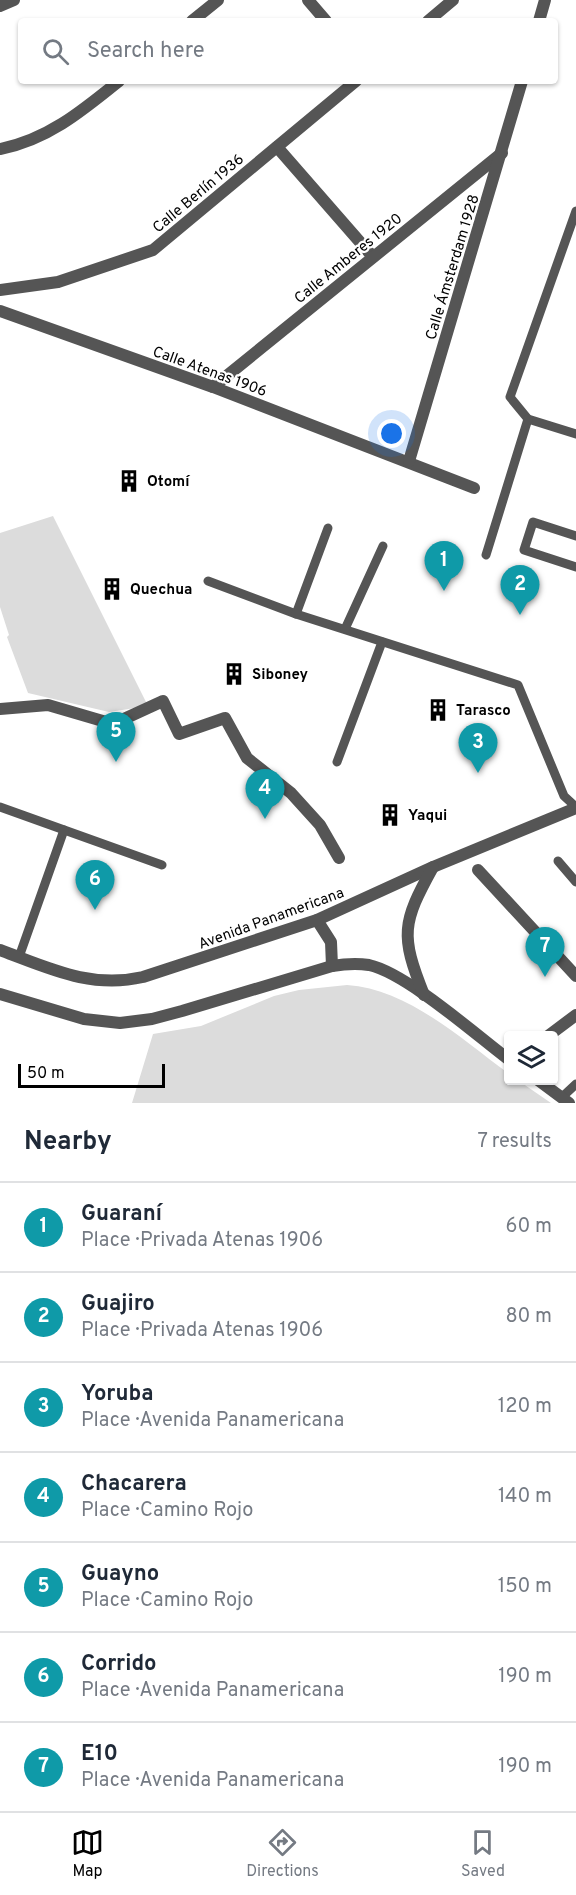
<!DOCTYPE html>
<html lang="en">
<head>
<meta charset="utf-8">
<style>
	body { margin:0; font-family:Overpass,sans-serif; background:#f6f6f7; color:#1f2937 }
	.controls { position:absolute; right:18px; bottom:18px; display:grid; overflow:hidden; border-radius:6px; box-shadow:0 2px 4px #0004 }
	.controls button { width:54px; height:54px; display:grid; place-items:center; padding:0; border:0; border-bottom:2px solid #e0e1e3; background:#fff; color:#1f2937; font:30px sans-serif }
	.scale { position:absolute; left:18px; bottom:15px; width:147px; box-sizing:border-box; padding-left:6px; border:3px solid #000; border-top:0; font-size:16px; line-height:21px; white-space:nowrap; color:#000; -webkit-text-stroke:4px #fff; paint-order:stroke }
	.you { position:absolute; left:392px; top:434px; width:21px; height:21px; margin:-15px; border:4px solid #fff; border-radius:50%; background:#1a73e8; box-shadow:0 0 0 9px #1a73e833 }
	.badge { display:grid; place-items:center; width:39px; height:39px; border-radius:50%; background:#000; color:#fff; font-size:20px; font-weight:700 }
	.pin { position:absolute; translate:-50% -50px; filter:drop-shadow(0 2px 3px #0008) }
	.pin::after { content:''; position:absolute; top:32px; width:21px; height:18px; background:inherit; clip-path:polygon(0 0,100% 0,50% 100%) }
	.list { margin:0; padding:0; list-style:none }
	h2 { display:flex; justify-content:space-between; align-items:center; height:78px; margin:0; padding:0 24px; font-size:26px }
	h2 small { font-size:20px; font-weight:400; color:#747a83 }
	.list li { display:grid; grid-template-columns:39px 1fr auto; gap:18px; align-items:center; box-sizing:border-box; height:90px; padding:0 24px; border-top:2px solid #e0e1e3 }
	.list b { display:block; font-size:22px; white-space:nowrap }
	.list p { margin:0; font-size:20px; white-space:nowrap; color:#747a83 }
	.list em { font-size:20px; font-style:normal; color:#747a83 }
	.icon { flex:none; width:33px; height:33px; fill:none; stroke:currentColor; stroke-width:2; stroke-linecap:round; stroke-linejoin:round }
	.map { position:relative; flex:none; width:576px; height:1103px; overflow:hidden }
	.search { position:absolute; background:#fff; box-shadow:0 2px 4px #0004; left:18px; right:18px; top:18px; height:66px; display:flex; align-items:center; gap:15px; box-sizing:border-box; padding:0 21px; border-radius:6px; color:#747a83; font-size:22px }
	.sheet { height:708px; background:#fff }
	nav { display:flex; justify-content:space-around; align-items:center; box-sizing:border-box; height:84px; border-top:2px solid #e0e1e3; background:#fff; font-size:16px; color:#747a83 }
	nav a { display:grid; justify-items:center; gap:3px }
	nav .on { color:#000 }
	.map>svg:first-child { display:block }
	.green { fill:#dcdcdc }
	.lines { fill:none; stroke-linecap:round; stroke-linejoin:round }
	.service { stroke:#555; stroke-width:9 }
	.pedestrian { stroke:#555; stroke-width:12 }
	.minor { stroke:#555; stroke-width:12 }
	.tertiary { stroke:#555; stroke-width:12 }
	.labels { text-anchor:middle; stroke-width:4.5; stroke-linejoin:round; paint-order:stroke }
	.street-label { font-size:15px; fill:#000; stroke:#fff }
	.poi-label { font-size:15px; font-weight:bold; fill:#000; stroke:#fff; text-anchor:start }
</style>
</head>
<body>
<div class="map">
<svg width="576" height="1103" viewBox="0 0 576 1103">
	<rect width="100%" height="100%" fill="#fff"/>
	<g class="green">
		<path d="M53 516 148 706 109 712 28 693 7 637 9 635 0 607V533Z"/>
		<path d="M347 985C408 989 461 1039 508 1073V1080L519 1081 551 1103H132L153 1034 201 1026 274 996 299 990Z"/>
	</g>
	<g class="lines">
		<g class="service">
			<path d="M576 211 510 397 528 419 576 434"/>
			<path d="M576 536 533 522 524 550 576 567"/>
			<path d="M486 555 528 419"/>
			<path d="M208 581 296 614 518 685 564 796 576 807"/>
			<path d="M296 614 328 528"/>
			<path d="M345 629 383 546"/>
			<path d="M337 762 382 642"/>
			<path d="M0 807 162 865"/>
			<path d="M558 861 576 882"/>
			<path d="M19 957 64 830"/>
			<path d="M561 1098 576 1084"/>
		</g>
		<g class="pedestrian">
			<path d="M0 709 48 705 113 724 163 701 179 734 225 718 247 758 291 793 320 825 339 858"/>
			<path d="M478 870 576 976"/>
			<path d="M548 1036 576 1015"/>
		</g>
		<g class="minor">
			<path d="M308 0 326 21"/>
			<path d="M0 6 14 0"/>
			<path d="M192 21 218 0"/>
			<path d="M428 21 453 0"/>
			<path d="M539 21 545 0"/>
			<path d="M277 147 373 257"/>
			<path d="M0 149C47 140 82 111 119 81"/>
			<path d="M0 290 58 282 153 250 356 81"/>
			<path d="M0 311 213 387 474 488"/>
			<path d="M213 387 502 153"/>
			<path d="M409 461 522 81"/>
		</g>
		<g class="tertiary">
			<path d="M317 920 331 942 332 966"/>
			<path d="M0 950C49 968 90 989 143 977L317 920 433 867 576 808"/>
			<path d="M0 994 84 1019 120 1023 152 1019 182 1011 332 966C344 964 356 963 369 965 406 973 475 1034 508 1059"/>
			<path d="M424 995C400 935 402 923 433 867"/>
			<path d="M538 1080 569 1103"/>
		</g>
	</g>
	<defs>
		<g id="building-bare" transform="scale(1.8)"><path d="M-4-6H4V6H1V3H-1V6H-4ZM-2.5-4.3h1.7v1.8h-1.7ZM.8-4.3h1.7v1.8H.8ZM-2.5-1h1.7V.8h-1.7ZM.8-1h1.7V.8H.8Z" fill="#000" stroke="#fff" stroke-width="2.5" paint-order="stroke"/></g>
	</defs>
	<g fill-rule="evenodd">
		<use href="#building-bare" x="129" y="481"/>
		<use href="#building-bare" x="112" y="589"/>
		<use href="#building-bare" x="234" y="674"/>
		<use href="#building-bare" x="438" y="710"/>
		<use href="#building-bare" x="390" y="815"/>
	</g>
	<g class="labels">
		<g class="street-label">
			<text transform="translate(198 193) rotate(-40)" y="5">Calle Berlín 1936</text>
			<text transform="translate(348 258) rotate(-39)" y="5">Calle Amberes 1920</text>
			<text transform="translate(452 267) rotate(-73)" y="5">Calle Ámsterdam 1928</text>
			<text transform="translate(210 371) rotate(20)" y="5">Calle Atenas 1906</text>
			<text transform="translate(271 918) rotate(-20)" y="5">Avenida Panamericana</text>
		</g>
		<g class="poi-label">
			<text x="147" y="486">Otomí</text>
			<text x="130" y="594">Quechua</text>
			<text x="252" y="679">Siboney</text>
			<text x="456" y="715">Tarasco</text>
			<text x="408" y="820">Yaqui</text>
		</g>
	</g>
</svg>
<div class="controls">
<button><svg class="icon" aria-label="layers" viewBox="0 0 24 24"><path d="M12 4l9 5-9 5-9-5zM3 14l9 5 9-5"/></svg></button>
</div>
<div class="scale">50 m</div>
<div class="you"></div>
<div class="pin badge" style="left:444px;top:591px;background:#0f9aa8">1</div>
<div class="pin badge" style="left:520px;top:615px;background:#0f9aa8">2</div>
<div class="pin badge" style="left:478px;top:773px;background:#0f9aa8">3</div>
<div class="pin badge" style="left:265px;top:819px;background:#0f9aa8">4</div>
<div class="pin badge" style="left:116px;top:762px;background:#0f9aa8">5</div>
<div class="pin badge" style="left:95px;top:910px;background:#0f9aa8">6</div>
<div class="pin badge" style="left:545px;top:977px;background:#0f9aa8">7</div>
<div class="search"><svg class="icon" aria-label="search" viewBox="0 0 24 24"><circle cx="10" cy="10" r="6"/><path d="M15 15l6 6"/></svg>Search here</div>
</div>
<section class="sheet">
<h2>Nearby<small>7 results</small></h2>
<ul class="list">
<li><span class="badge" style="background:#0f9aa8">1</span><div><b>Guaraní</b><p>Place · Privada Atenas 1906</p></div><em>60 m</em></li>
<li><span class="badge" style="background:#0f9aa8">2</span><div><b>Guajiro</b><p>Place · Privada Atenas 1906</p></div><em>80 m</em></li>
<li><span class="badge" style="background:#0f9aa8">3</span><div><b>Yoruba</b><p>Place · Avenida Panamericana</p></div><em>120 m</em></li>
<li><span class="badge" style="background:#0f9aa8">4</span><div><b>Chacarera</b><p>Place · Camino Rojo</p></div><em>140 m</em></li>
<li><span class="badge" style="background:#0f9aa8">5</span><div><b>Guayno</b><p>Place · Camino Rojo</p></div><em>150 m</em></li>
<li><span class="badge" style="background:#0f9aa8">6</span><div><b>Corrido</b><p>Place · Avenida Panamericana</p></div><em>190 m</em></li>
<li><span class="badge" style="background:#0f9aa8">7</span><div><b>E10</b><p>Place · Avenida Panamericana</p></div><em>190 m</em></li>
</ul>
</section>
<nav>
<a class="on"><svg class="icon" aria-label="map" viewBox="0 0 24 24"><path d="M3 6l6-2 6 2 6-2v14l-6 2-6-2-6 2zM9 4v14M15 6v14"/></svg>Map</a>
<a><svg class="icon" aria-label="directions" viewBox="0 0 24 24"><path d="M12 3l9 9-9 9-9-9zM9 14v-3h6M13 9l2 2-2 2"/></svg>Directions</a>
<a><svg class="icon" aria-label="saved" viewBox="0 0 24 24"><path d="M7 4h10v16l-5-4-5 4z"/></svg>Saved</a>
</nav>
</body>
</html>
